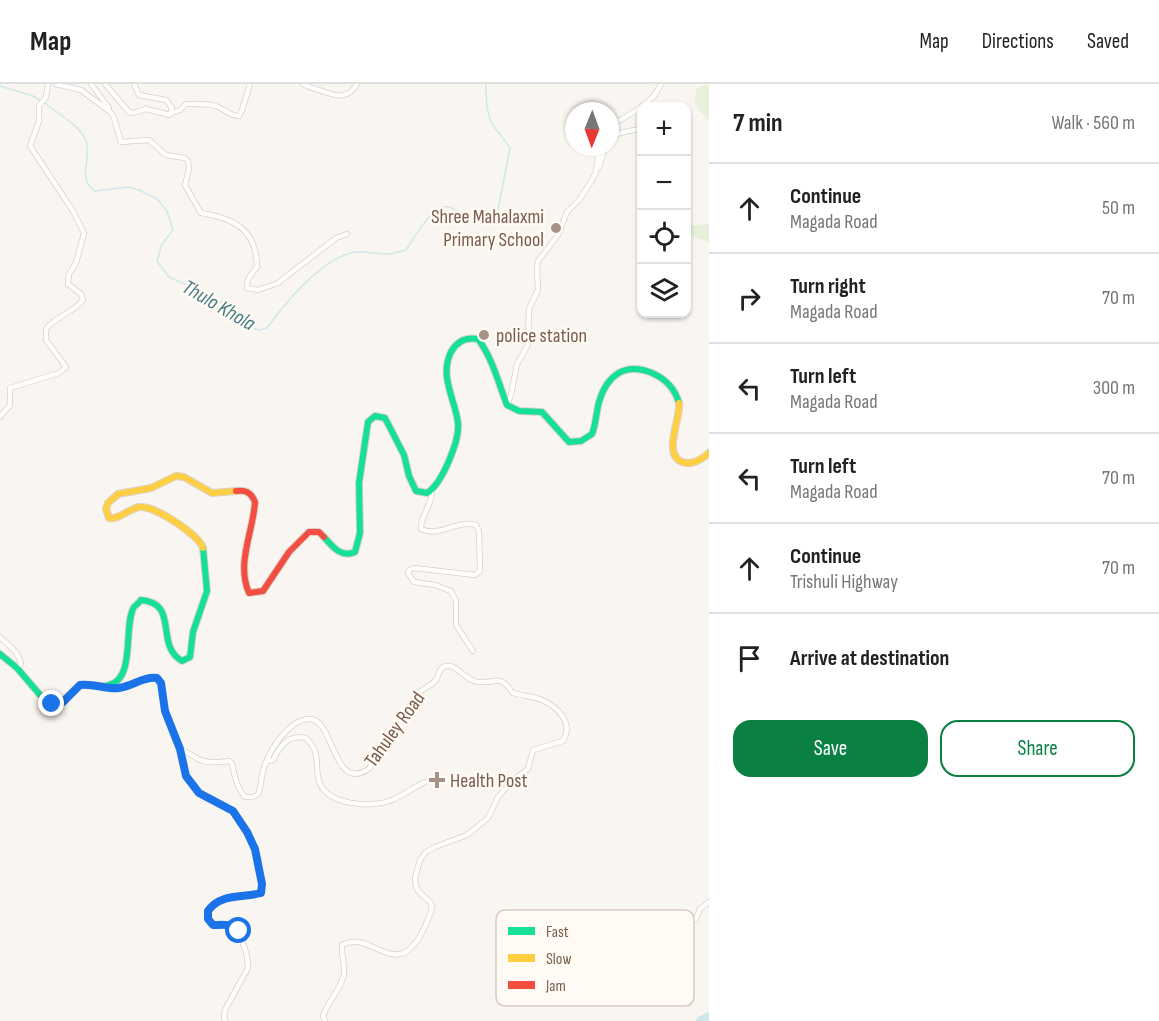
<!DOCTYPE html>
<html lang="en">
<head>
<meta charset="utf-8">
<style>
	body { margin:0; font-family:"Sofia Sans Condensed",sans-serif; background:#f2f2f2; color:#222 }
	.controls { position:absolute; right:18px; top:18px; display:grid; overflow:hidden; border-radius:12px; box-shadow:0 2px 4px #0004 }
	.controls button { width:54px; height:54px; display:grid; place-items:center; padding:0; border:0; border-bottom:2px solid #e0e0e0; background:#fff; color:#222; font:30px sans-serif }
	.compass { position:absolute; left:565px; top:18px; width:54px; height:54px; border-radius:50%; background:#fff; box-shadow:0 2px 4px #0004; rotate:181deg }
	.stop { position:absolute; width:18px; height:18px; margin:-14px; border:4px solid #1a73e8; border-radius:50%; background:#fff }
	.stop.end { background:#1a73e8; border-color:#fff; box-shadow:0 2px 6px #0008 }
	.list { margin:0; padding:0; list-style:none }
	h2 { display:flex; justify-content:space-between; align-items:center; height:78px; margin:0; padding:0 24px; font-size:26px }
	h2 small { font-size:20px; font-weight:400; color:#767676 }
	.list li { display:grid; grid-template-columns:39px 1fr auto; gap:18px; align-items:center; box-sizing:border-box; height:90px; padding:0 24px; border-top:2px solid #e0e0e0 }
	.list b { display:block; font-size:22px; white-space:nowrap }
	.list p { margin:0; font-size:20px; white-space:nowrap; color:#767676 }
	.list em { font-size:20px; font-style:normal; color:#767676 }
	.actions { display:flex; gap:12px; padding:18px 24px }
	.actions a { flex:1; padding:14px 0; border:2px solid #0b8043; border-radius:18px; text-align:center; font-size:21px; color:#0b8043 }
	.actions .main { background:#0b8043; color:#fff }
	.icon { flex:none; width:33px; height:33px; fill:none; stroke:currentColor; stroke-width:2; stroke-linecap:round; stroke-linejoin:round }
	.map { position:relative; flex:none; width:709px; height:937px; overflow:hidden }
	header { display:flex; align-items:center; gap:36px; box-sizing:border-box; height:84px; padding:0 30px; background:#fff; border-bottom:2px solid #e0e0e0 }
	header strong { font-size:28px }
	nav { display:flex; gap:33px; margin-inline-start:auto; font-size:21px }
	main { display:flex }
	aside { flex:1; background:#fff }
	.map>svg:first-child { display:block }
	.green { fill:#e7f0db }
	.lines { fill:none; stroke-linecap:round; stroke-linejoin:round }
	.stream { stroke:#d0e8ea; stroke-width:1.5 }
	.river { stroke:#d0e8ea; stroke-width:10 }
	.street-casing { stroke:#d7d1cb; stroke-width:6 }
	.fast-casing { stroke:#d9d2cb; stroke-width:8 }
	.slow-casing { stroke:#d9d2cb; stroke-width:8 }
	.jam-casing { stroke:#d9d2cb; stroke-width:8 }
	.street { stroke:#fefefd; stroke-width:4.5 }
	.fast { stroke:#16e098; stroke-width:6 }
	.slow { stroke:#ffcf43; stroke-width:6 }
	.jam { stroke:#f24e42; stroke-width:6 }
	.route { stroke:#1a73e8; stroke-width:8 }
	.poi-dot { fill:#a69286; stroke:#fffaf3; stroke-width:2 }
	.labels { text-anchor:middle; stroke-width:5; stroke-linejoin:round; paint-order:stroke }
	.poi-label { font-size:20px; fill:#7a5c4d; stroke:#fffaf3; text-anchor:start }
	.street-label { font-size:20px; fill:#7a5c4d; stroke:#fffaf3 }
	.water-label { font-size:21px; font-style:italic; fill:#437c86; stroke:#fffaf3 }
	.key { fill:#fffaf3; stroke:#d7cbc1; stroke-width:1.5 }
	.key-label { font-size:16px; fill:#7a5c4d }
</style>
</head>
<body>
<header>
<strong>Map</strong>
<nav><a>Map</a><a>Directions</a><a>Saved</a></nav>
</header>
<main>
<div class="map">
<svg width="709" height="937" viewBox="0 0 709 937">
	<rect width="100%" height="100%" fill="#f9f5f0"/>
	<g class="green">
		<path d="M709 0V36C696 23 692 23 697 4Z"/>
		<path d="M709 140V158L687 150V142Z"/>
	</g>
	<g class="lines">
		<g class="stream">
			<path d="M0 2 33 12 41 17"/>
			<path d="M45 19C57 29 77 40 85 54 94 71 75 94 95 107L128 103 139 106 157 115 167 127 173 146 162 160 157 177 169 193 203 208 229 222 248 243 259 246 267 244C286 218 317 179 350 169 361 166 376 170 388 170 394 170 400 167 406 166 415 153 423 137 435 127 450 114 461 134 474 136 483 138 489 135 497 131L510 64C505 56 500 51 495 44 486 33 486 13 486 0"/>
		</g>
		<path class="river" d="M701 937 709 933"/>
		<g class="street-casing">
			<g id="street">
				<path d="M56 0 81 6 109 27V24L91 0"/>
				<path d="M105 0 129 28 133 29 146 25 170 31 172 24 166 16 139 11 134 0"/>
				<path d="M303 0C309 4 315 4 322 7 336 12 348 16 357 0"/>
				<path d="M642 22 654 12 661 0"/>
				<path d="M109 27 113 31 121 58 149 56 166 71 185 74 188 77 189 85 185 101 201 129C233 134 257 145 257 183 252 190 246 194 247 204L258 206 278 199 336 154 347 150"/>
				<path d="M172 29 180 26 186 20C196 20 206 19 216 22 224 25 230 32 239 32L242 26 250 0"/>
				<path d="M610 42 642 23"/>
				<path d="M610 54C624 45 628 49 642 44"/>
				<path d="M599 83 605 63"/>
				<path d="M507 321 511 311 517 280 528 261 529 225 538 206 537 184 538 177 558 151 567 128 580 115 592 96 596 88 599 63"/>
				<path d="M0 333 10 321V304L59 289 66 283 46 256V245C56 232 73 229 83 216L81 210 68 200 69 190 76 179 84 149 73 127 30 62 39 37V22L46 13 48 0"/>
				<path d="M432 406C433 421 420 431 421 445 439 454 458 435 476 441L479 447 480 487 475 491 414 484 409 486 408 489 414 498 435 501 451 507 456 517V541L473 567"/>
				<path d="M0 553C8 561 19 568 21 580L17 584"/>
				<path d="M105 603C127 608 140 592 157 594L161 599 165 627 180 665 186 692 199 709 233 727 247 748 255 765 262 800 261 809C243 814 220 809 208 827V835L213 841 235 842 239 847 247 872 248 884 225 926 224 934 226 937"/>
				<path d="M180 665C188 668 191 671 198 675 208 680 219 678 229 677L232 679C234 691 237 704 245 713 249 713 255 714 258 710 261 704 261 694 263 687 268 669 287 636 309 635 335 634 332 711 370 684 376 662 392 646 405 630 410 623 412 616 417 610 423 604 431 602 436 596 439 591 439 583 446 582 458 580 466 598 478 598 500 599 499 590 513 609 523 612 533 612 542 616 558 623 574 639 563 657L533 666 528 685 513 696 498 713 488 734 467 751 435 763 426 768 420 776 415 794 416 803 419 808 431 819 432 823C430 834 424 845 419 854 393 895 370 845 342 861 341 871 345 880 344 890 341 906 328 917 323 932L325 937"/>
				<path d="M267 677 273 676C280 662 288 650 306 654 322 670 314 679 319 697 327 722 372 724 392 716 404 711 414 703 425 698"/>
				<path d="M686 889C680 884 677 884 670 882 663 879 658 873 652 868V863L664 851 696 835 700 825 709 818"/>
			</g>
		</g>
		<g class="fast-casing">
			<g id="fast">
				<path d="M324 453C333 463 341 474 355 468L360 449 359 399 368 338 375 332 385 334 404 371 409 392 416 407 427 409C442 400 460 356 458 339 455 315 439 292 451 268 457 257 466 253 478 255 493 275 498 298 507 321L519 327 542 328 569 358 581 357 592 350C596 340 596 329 599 318 607 291 625 278 652 289 666 295 675 305 679 319"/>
				<path d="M0 570 17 584 47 619 62 618 80 601C89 600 100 604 109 601 136 595 123 541 134 523 135 522 141 517 141 516 180 519 154 561 182 577L190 573 193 548 207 507 203 464"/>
			</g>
		</g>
		<g class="slow-casing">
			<g id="slow">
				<path d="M679 319C681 335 662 370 682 378 692 382 702 375 709 369"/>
				<path d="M203 464C199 451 154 421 140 423 129 424 120 436 109 434L106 425 108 419 118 410 151 404 176 392 184 393 212 409 236 407"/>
			</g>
		</g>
		<g class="jam-casing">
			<path id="jam" d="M236 407C246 406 251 408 255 418 253 449 236 479 249 509L263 507 289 468 309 448H319L324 453"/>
		</g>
		<use href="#street" class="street"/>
		<use href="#fast" class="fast"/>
		<use href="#slow" class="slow"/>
		<use href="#jam" class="jam"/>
	</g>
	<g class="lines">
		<path class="route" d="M52 620 63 618 80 601C94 599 106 606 119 604 133 602 144 592 157 594L161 599 165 627 180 665 186 692 199 709 233 727 247 748 255 765 262 800 261 809C243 814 220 809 208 827V835L213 841C222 841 232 839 239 847"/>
	</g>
	<g class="poi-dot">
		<circle cx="556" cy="144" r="6"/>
		<circle cx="484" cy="251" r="6"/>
		<path d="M434 687h6v6h6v6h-6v6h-6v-6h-6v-6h6z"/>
	</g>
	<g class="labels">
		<g class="poi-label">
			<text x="544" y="139" text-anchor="end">Shree Mahalaxmi<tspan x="544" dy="23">Primary School</tspan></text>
			<text x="496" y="258">police station</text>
			<text x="450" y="703">Health Post</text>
		</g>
		<g class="street-label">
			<text transform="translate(394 645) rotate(-54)" y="7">Tahuley Road</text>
		</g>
		<g class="water-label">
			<text transform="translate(219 221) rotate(30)" y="7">Thulo Khola</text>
		</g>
	</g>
	<rect x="496" y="826" width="198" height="96" rx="9" class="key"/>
	<rect x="508" y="843" width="27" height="8" fill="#16e098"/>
	<rect x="508" y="870" width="27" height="8" fill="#ffcf43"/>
	<rect x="508" y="897" width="27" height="8" fill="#f24e42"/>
	<g class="key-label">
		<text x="546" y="853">Fast</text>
		<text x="546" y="880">Slow</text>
		<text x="546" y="907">Jam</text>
	</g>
</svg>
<div class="controls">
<button>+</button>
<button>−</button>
<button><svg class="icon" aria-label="locate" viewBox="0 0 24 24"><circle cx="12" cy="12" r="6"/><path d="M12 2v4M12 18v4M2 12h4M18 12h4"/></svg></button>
<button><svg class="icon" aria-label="layers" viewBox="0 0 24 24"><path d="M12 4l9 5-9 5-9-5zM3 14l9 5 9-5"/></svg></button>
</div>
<svg class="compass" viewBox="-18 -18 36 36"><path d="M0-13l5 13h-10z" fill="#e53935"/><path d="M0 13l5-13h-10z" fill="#767676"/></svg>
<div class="stop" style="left:239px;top:847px"></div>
<div class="stop end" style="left:52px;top:620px"></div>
</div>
<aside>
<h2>7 min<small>Walk · 560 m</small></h2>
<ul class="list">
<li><svg class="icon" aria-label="ahead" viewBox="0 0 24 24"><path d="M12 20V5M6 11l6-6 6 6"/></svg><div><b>Continue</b><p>Magada Road</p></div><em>50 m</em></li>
<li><svg class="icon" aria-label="right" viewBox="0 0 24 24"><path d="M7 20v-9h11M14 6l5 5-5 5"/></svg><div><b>Turn right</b><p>Magada Road</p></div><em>70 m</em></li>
<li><svg class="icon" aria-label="left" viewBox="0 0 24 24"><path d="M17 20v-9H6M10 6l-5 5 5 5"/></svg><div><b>Turn left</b><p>Magada Road</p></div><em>300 m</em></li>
<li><svg class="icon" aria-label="left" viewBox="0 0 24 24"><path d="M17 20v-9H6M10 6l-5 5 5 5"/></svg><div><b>Turn left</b><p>Magada Road</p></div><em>70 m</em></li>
<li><svg class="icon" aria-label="ahead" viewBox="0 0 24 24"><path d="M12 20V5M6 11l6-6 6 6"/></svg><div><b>Continue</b><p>Trishuli Highway</p></div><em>70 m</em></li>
<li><svg class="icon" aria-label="arrive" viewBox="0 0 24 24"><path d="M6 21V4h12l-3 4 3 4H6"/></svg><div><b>Arrive at destination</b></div></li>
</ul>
<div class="actions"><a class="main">Save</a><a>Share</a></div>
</aside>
</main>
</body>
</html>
